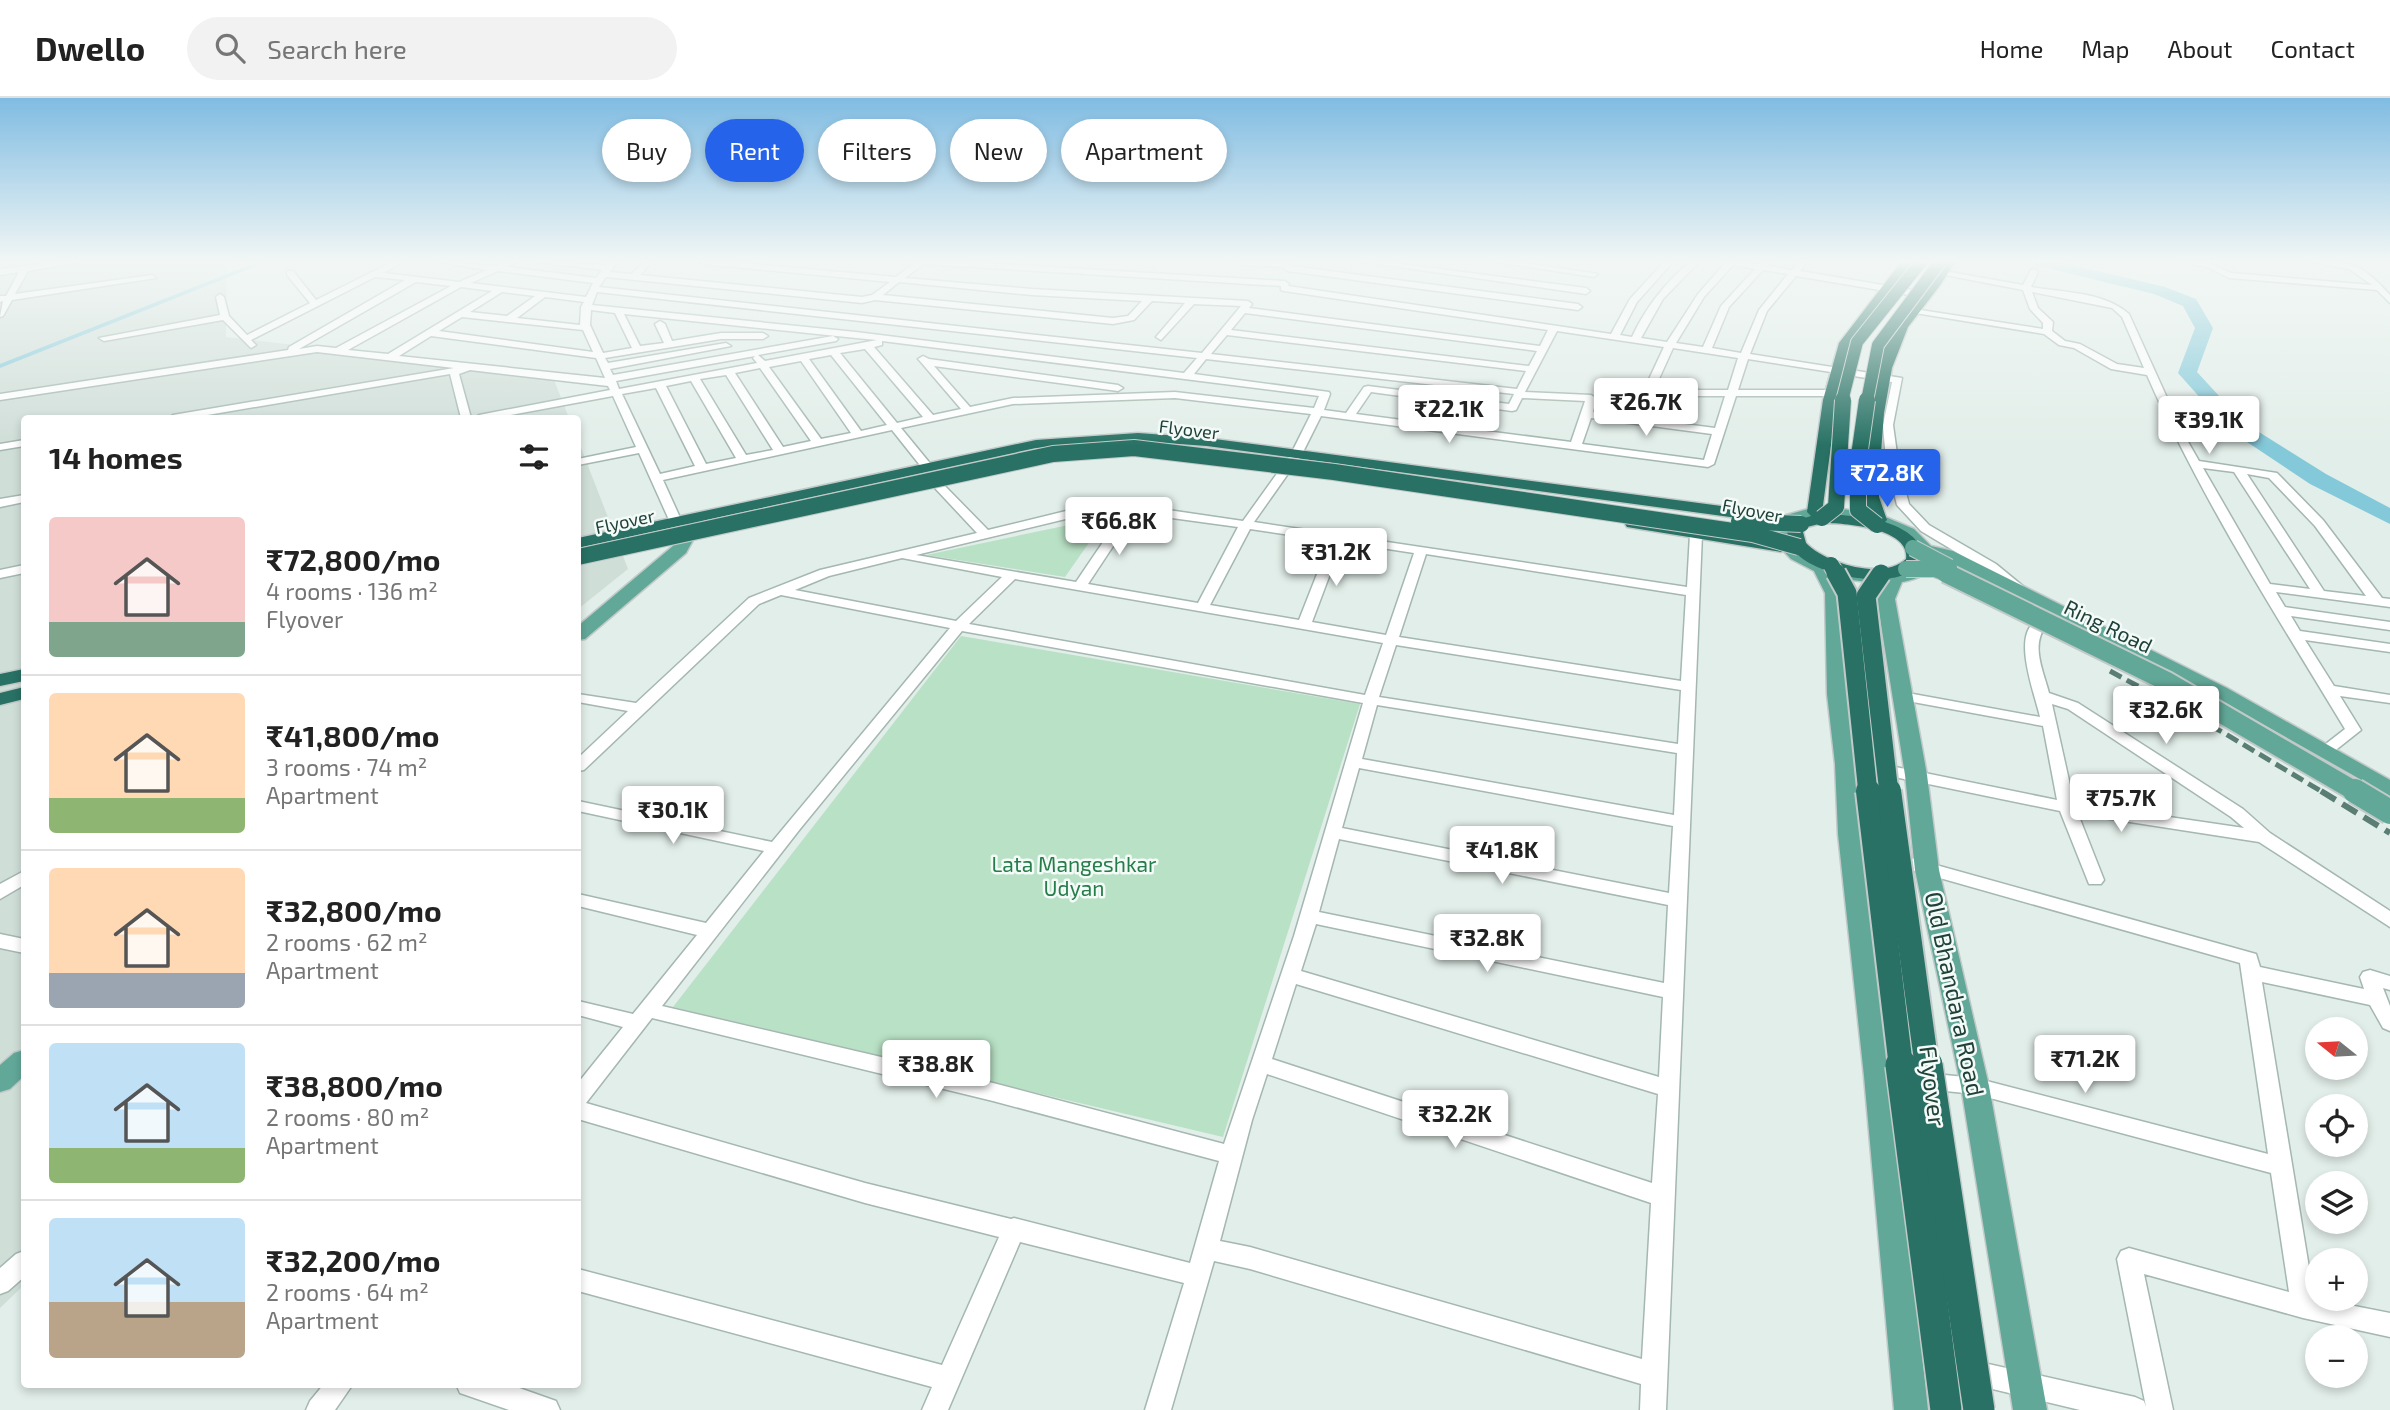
<!DOCTYPE html>
<html lang="en">
<head>
<meta charset="utf-8">
<style>
	:root { --surface:#fff; --page:#f2f2f2; --text:#222; --muted:#767676; --line:#e0e0e0; --accent:#2563eb }
	body { margin:0; font-family:"Exo 2",sans-serif; background:var(--page); color:var(--text); height:100vh; display:flex; flex-direction:column; font-size:26px; white-space:nowrap }
	* { box-sizing:border-box; margin:0 }
	p { font-size:23px; color:var(--muted) }
	.icon { flex:none; width:38px; height:38px; fill:none; stroke:currentColor; stroke-width:2; stroke-linecap:round; stroke-linejoin:round }
	.map { position:relative; flex:1; overflow:hidden }
	.drawer { position:absolute; left:21px; top:317px; width:560px; height:973px; display:flex; flex-direction:column; background:var(--surface); border-radius:7px; box-shadow:0 4px 10px #0003 }
	.drawer>* { flex:none }
	.top-card { position:absolute; left:602px; top:21px; width:665px; height:63px; display:flex; gap:14px }
	.needle { width:46px; rotate:288deg }
	.buttons { position:absolute; left:2305px; top:919px; display:grid; gap:14px }
	.buttons a { display:grid; place-items:center; width:63px; height:63px; border-radius:50%; background:var(--surface); box-shadow:0 4px 10px #0003; font-size:35px }
	.price { position:absolute; translate:-50% -60px; padding:0 16px; border-radius:7px; background:#fff; color:#222; font-size:23px; line-height:46px; filter:drop-shadow(0 2px 4px #0008) }
	.price::after { content:''; position:absolute; left:50%; top:42px; width:21px; height:16px; margin-left:-10px; background:inherit; clip-path:polygon(0 0,100% 0,50% 100%) }
	.price.current { background:var(--accent); color:#fff }
	ul { padding:0; list-style:none }
	li { display:flex; align-items:center; gap:21px; height:175px; padding:0 28px }
	li+li { border-top:2px solid var(--line) }
	li span { display:grid; place-items:center; flex:none; width:196px; height:140px; border-radius:7px; color:#555 }
	li>.icon { margin-inline-start:auto }
	span .icon { width:84px; height:84px; fill:#fffc; stroke-width:1 }
	li b { font-size:30px }
	h2 { display:flex; justify-content:space-between; align-items:center; height:84px; padding:0 28px; font-size:30px }
	.chip { padding:0 24px; border-radius:32px; background:var(--surface); box-shadow:0 4px 10px #0003; font-size:24px; line-height:63px }
	.chip.current { background:var(--accent); color:#fff }
	header { display:flex; align-items:center; gap:42px; box-sizing:border-box; height:98px; padding:0 35px; background:var(--surface); border-bottom:2px solid var(--line) }
	header strong { font-size:33px }
	nav { display:flex; gap:38px; margin-inline-start:auto; font-size:24px }
	.search { width:490px; height:63px; background:var(--page); display:flex; align-items:center; gap:18px; box-sizing:border-box; padding:0 24px; border-radius:38px; color:var(--muted); font-size:26px }
	.map>svg:first-child { display:block }
</style>
</head>
<body>
<header>
<strong>Dwello</strong>
<div class="search"><svg class="icon" aria-label="search" viewBox="0 0 24 24"><circle cx="10" cy="10" r="6"/><path d="M15 15l6 6"/></svg>Search here</div>
<nav><a>Home</a><a>Map</a><a>About</a><a>Contact</a></nav>
</header>
<div class="map">
<svg width="2390" height="1312" viewBox="0 0 2390 1312">
	<rect width="100%" height="100%" fill="#e2eee9"/>
	<g fill="#d0ded8">
		<path d="M0,164h227l-1,75 326,38 17,43h-545v867l-24,23z"/>
		<path d="M578,342l50,129 -50,40z"/>
	</g>
	<g fill="#b9e1c5">
		<path d="M1107,419l-42,60 -139,-22z"/>
		<path d="M961,538l399,68 -137,433 -550,-130z"/>
	</g>
	<g fill="none" stroke-linecap="round" stroke-linejoin="round">
		<path stroke="#84c9d9" stroke-width="3.5" d="M0,268l262,-104"/>
		<path fill="#84c9d9" fill-rule="evenodd" d="M2032,164h28l105,25 31,12 17,29 -16,44 46,50 83,52 64,34v16l-80,-40 -81,-54 -51,-57 17,-45 -12,-22 -29,-12 -120,-29z"/>
		<g stroke="#a4b7b1" stroke-width="3">
			<g id="minor">
				<path d="M57,164h23l-52,9 -13,23 137,-19 4,3 -144,22 -9,16 -3,1 3,-16 -3,1v-6h6l13,-24 -19,3v-6z"/>
				<path d="M392,164h10l-18,11 75,9 28,-12 -50,-8 59,4 10,-4h11l-10,5 89,11 6,-8 -64,-8 68,3 3,-3h9l-8,10 22,2 11,-12h9l-12,13 222,22 10,-2 18,-13 -187,-18 -4,-2h31l166,15 20,-15h50l319,19 4,3 -1,2 323,48 19,-35 34,-37h9l-36,40 -17,33 12,2c14,-30 33,-54 58,-75h9l-36,37 -22,39 26,4 31,-48 28,-32 33,2 11,-2 -3,4 25,4 7,-8h8l-7,9 130,22v4l-3,1 -131,-22 -29,35 -17,43 152,24 -9,47 5,36 11,43 20,21 67,39 28,23v6h-10l-28,-23 -65,-39 -24,-26 -11,-44 -3,-36 9,-43 -51,-8 -6,19 -5,3h-94l-22,68 -6,3 -387,-51 -19,38 -48,68 433,65 3,-53 6,-4 6,4 -36,876h-26l1,-26 -391,-115 -36,-8 -43,149h-26l39,-127 -164,-41 -72,168h-26l10,-23 -354,-96v-22l364,96 57,-128 -134,-34 -287,-84v-36l45,-56 -45,-12v-14l55,13 64,-79 -119,-29v-12l128,29 58,-72 -186,-40v-10l194,41 178,-214 -169,-33 -22,9 -175,166 -6,1v-13l50,-47 -50,-9v-8l58,9 113,-105 71,-28 157,-37 -44,-47v-4h8l47,48 119,-29 136,20 48,-67 20,-40 -136,-16 -162,6 -112,24 32,39 -6,3 -4,-1 -31,-39 -229,50 19,42 -6,4 -6,-4 -31,-69 -61,12v-6l58,-12 -23,-51 -118,22h-21l5,-3 131,-25 -2,-4 -138,-16 -11,4 12,44h-10l-11,-44 -260,44h-22l5,-3 281,-47 -137,-16 -317,48v-6l288,-44 1,-3 116,-67 -30,-3 -124,63 5,5 -5,3 -28,-28 -119,21 -5,-3 121,-23 -4,-18 4,-3 4,3 5,19 18,19 63,-32 -23,-28v-4h6l23,29zM923,166l358,22v4l3,1 264,39 -8,16 -291,-38 3,-4 -4,-3 -216,-12 -127,-11zM1733,167l22,4 -34,37 -18,41 -27,-4 28,-46zM1763,172l25,4 -29,36 -18,43 -29,-5 17,-41zM498,173l95,12 -7,14 -115,-14zM606,179l256,26 13,-3 238,24 21,-4 18,-19 33,2 -29,34 5,3 33,-36 47,2 -39,47 -603,-66zM416,184l35,4 -115,62 -19,-2 -18,3zM899,184l133,13 110,6 -14,15 -15,2 -230,-23zM461,189l31,4 -104,63 -40,-4zM502,194l33,4 -28,20 -37,-4zM597,194l600,66 -13,15 -328,-41 -264,-27zM545,199l39,5 -3,5 -1,18 -63,-7zM591,212l24,3 17,35 -29,5 -13,-28zM1245,215l292,38 -8,15 -298,-36zM624,216l232,24 21,2 -112,21 -7,-6 78,-14 2,-2 -5,-3 -220,39 -3,-6 121,-23 -5,-3 -118,20 -3,-5 116,-19h42l5,-3 -5,-3h-42l-49,8 -7,-17 -5,-3 -5,3 9,19 -24,3zM462,219l121,13 10,22 -154,-21zM1557,233l107,16 -28,60 9,2 6,-13h74l-10,32 -122,-16 3,-14 -5,-3 -66,-3zM1227,237l299,36 -9,18 -306,-35zM431,238l165,22 9,20 -206,-22zM882,243l437,55 -5,12 -139,-16 -162,6 -43,9 -36,-41 184,25 5,-3 -5,-3 -189,-26 -6,-3 -5,3 2,2 41,48 -28,6 -59,-68 8,-2zM1673,250l65,10 -10,32h-74zM865,251l58,68 -26,6 -57,-70zM831,257l56,70 -26,6 -52,-72zM755,258l-2,2 4,5 -138,26 -3,-8zM1206,261l308,35 -5,10 -141,-18 -4,1 -18,26 -22,-3 6,-16 -1,-2 -135,-18zM1748,261l83,13 -5,18h-88zM801,263l50,72 -30,6 -52,-72zM760,270l51,73 -28,6 -48,-74zM726,277l47,75 -27,5 -46,-76zM691,283l45,77 -30,6 -40,-78zM656,290l39,78 -35,8 -38,-80zM1371,294l141,19 4,-1 6,-12 63,3 -14,41 -215,-28zM1591,320l121,16 -8,26 -122,-16zM1107,411l17,2 -48,71 -160,-27zM1135,415l103,14 -40,76 -110,-19zM1250,431l80,12 -31,79 -89,-15zM1342,444l72,11 -28,82 -74,-13zM1426,456l260,41 -5,86 -282,-44zM902,460l100,19 -46,44 -161,-31 34,-14zM1015,481l368,64 -18,52 -396,-71zM962,533l401,72 -69,233 -70,208 -231,-61 -331,-77 138,-177zM1396,547l285,45 -3,54 -299,-47zM1377,607l300,48 -3,62 -312,-56zM1359,670l314,58 -4,67 -327,-65zM1339,741l329,66 -4,78 -345,-71zM1316,826l347,73 -4,80 -358,-106zM1296,886l362,110 -6,89 -380,-124zM652,920l341,83 226,60 -29,102 -176,-45 -3,1 -146,-36 -279,-80zM1267,976l384,129 -9,156 -392,-112 -30,-6 32,-121z"/>
				<path d="M1225,164l63,1 3,3 287,38 4,3 -4,3 -291,-39 -4,-4 -54,-3z"/>
				<path d="M1364,164h23l199,26 4,3 -4,3z"/>
				<path d="M1496,164h23l79,12 -4,3z"/>
				<path d="M2180,164l29,1 22,10 141,12 -23,-16 -38,-7c41,0 49,0 79,33v8l-13,-13 -148,-12 -22,-11z"/>
				<path d="M2034,171l4,3 -7,15c32,5 74,5 98,27l54,119 16,28 78,12 46,47 59,78 8,1v8l-114,-15 9,15 105,15v8l-99,-14 9,15 90,13v8l-85,-12 29,46 56,9v8l-50,-7 21,34 -29,23h-12l-2,-3 27,-21c-70,-116 -144,-230 -198,-354l-36,-6 -37,-21 -15,-3 -15,-11 -135,-22 5,-3 129,20v-6l-13,-14 -7,-19 -83,-16 4,-3 79,14 8,-15zM2032,194l80,16 10,9 22,51 -27,-4 -37,-20 -15,-3 -13,-10 1,-9 -15,-14zM2203,370l31,4 76,117 -40,-5zM2247,376l22,4 46,48 51,70 -42,-5z"/>
				<path d="M24,342v6l-24,4v-6z"/>
				<path d="M24,397v7l-24,5v-8z"/>
				<path d="M24,467v8l-24,5v-8z"/>
				<path d="M2040,522l7,4c-17,21 -4,46 2,69l29,10 165,106 27,24 120,78v16l-131,-85 -181,-28 26,66 -3,4h-12l-29,-73 -190,-39 -2,-4 8,-5 181,37 -14,-74 -141,-26 -7,-4 7,-4 138,25c-5,-23 -31,-88 0,-97zM2052,606l16,5 163,108 13,11 -170,-25z"/>
				<path d="M1893,755l363,101 4,13 104,22 -4,-12 3,-5 7,-2 20,6v14l-7,-2 7,18v25l-7,-3 -13,-23 -108,-23 52,316 76,15v24l-87,-19 -159,-44 29,136h-93l-154,-37 -4,-9 4,-9 9,-3 200,45 9,4 2,6 -29,-148 4,-8 8,-3 160,44 -18,-119 -296,-79 -50,-5 -7,-2 -3,-6 3,-6 7,-2 50,5 293,76 -28,-191 -353,-100 -3,-4 3,-4z"/>
				<path d="M24,773v14l-24,14v-15z"/>
				<path d="M0,836l24,5v14l-24,-5z"/>
				<path d="M24,1153v26l-16,14 -8,3v-26l16,-14z"/>
				<path d="M324,1286h29l-18,26h-29l4,-9z"/>
				<path d="M456,1286h52l48,17 4,9h-51l-49,-17z"/>
			</g>
		</g>
		<g stroke="#c1cac8" stroke-width="3">
			<g id="major">
				<path d="M1815,409l28,2 40,7 31,13 17,17 22,5 274,137 163,92v16l-177,-100 -272,-137 -5,-2c-4,17 -18,22 -34,25l-7,17 32,176 12,95 50,216 58,324h-34l-52,-324 -46,-216 -10,-95 -28,-176 7,-15 -49,-6 8,15 4,101 10,70 3,70 32,242 36,334h-34l-30,-334 -26,-242 -3,-70 -8,-70 -2,-101 -11,-22 -23,-12 -12,-13 -6,-19 10,-11zM1815,419c24,1 113,7 102,46 -24,22 -92,8 -115,-11 -8,-7 -10,-14 -13,-24l6,-6z"/>
				<path d="M697,415l8,5 -19,35 -101,86 -7,1v-14l95,-80 18,-31z"/>
				<path d="M24,952v26l-14,13 -10,3v-27l14,-12z"/>
			</g>
		</g>
		<g stroke="#c1cac8" stroke-width="3">
			<g id="highway">
				<path d="M1901,164h12l-62,81 -14,57 -15,113 48,5c-15,-40 0,-144 20,-183 14,-27 39,-46 53,-73h12l-14,22 -33,43 -16,41 -8,45 -5,66v18l8,23 -2,2c18,6 36,16 39,35 -16,37 -95,21 -121,2 -10,-7 -14,-16 -16,-28l8,-10 16,-5 -4,-4 16,-112 16,-57zM1823,425c21,0 88,5 83,36 -23,22 -81,4 -100,-16l-3,-11 4,-5z"/>
				<path d="M1138,335l69,5 560,74 8,5 -8,5 -560,-76 -69,-5 -102,7 -458,100v-10l458,-98z"/>
				<path d="M1633,421l148,23 8,5 -8,5 -154,-25 -2,-3z"/>
				<path d="M24,571v12l-24,5v-12z"/>
				<path d="M24,589v12l-24,6v-12z"/>
			</g>
		</g>
		<use href="#minor" fill="#fff" fill-rule="evenodd"/>
		<use href="#major" fill="#62a898" fill-rule="evenodd"/>
		<use href="#highway" fill="#287164" fill-rule="evenodd"/>
		<path stroke="#5a7d74" stroke-width="5" stroke-dasharray="13 6" stroke-linecap="butt" d="M2110,573l114,62 100,60"/>
		<path stroke="#5a7d74" stroke-width="6" stroke-dasharray="17 8" stroke-linecap="butt" d="M2321,693l69,42"/>
		<g stroke="#c1cac8" stroke-width="18" stroke-linecap="butt">
			<g id="major-bridge-far2">
				<path d="M1913,450l36,19"/>
				<path d="M1906,471h29l16,6"/>
			</g>
		</g>
		<g stroke="#c1cac8" stroke-width="23" stroke-linecap="butt">
			<path id="major-bridge-far1" d="M1946,475l220,108 192,112"/>
		</g>
		<g stroke="#c1cac8" stroke-width="28" stroke-linecap="butt">
			<path id="major-bridge" d="M2355,693l35,21"/>
		</g>
		<g stroke="#c1cac8" stroke-width="14" stroke-linecap="butt">
			<g id="highway-bridge-far4">
				<path d="M1842,303l15,-59 64,-80"/>
				<path d="M1867,303l11,-56 62,-83"/>
			</g>
		</g>
		<g stroke="#c1cac8" stroke-width="18" stroke-linecap="butt">
			<g id="highway-bridge-far3">
				<path d="M1867,302l-9,63v47l19,15"/>
				<path d="M1822,420l14,-11 7,-107"/>
				<path d="M1739,423l62,3"/>
				<path d="M578,459l475,-103 81,-6 200,24 419,62 46,13"/>
				<path d="M1831,467l6,10"/>
			</g>
		</g>
		<g stroke="#c1cac8" stroke-width="23" stroke-linecap="butt">
			<g id="highway-bridge-far2">
				<path d="M1836,475l11,20 21,200"/>
				<path d="M1881,476l-15,22 23,197"/>
			</g>
		</g>
		<g stroke="#c1cac8" stroke-width="28" stroke-linecap="butt">
			<g id="highway-bridge-far1">
				<path d="M1868,693l33,276"/>
				<path d="M1889,693l38,276"/>
			</g>
		</g>
		<g stroke="#c1cac8" stroke-width="34" stroke-linecap="butt">
			<g id="highway-bridge">
				<path d="M1901,967l45,345"/>
				<path d="M1927,967l52,345"/>
			</g>
		</g>
		<use href="#major-bridge-far2" stroke="#62a898" stroke-width="16"/>
		<use href="#major-bridge-far1" stroke="#62a898" stroke-width="19"/>
		<use href="#major-bridge" stroke="#62a898" stroke-width="24"/>
		<use href="#highway-bridge-far4" stroke="#287164" stroke-width="12"/>
		<use href="#highway-bridge-far3" stroke="#287164" stroke-width="16"/>
		<use href="#highway-bridge-far2" stroke="#287164" stroke-width="19"/>
		<use href="#highway-bridge-far1" stroke="#287164" stroke-width="24"/>
		<use href="#highway-bridge" stroke="#287164" stroke-width="31"/>
	</g>
	<linearGradient id="sky" x2="0" y2="1"><stop stop-color="#80bce2"/><stop offset="0.47" stop-color="#f2f7f5"/><stop offset="1" stop-color="#f2f7f5" stop-opacity="0"/></linearGradient>
	<rect width="2390" height="348" fill="url(#sky)"/>
	<g text-anchor="middle" stroke-width="5" stroke-linejoin="round" paint-order="stroke">
		<g font-size="18" fill="#204139" stroke="#f3faf7">
			<text transform="translate(1189 332) rotate(7)" y="6">Flyover</text>
			<text transform="translate(1752 413) rotate(11)" y="6">Flyover</text>
			<text transform="translate(625 424) rotate(-12)" y="6">Flyover</text>
		</g>
		<g font-size="21" fill="#204139" stroke="#f3faf7">
			<text transform="translate(2108 529) rotate(26)" y="7">Ring Road</text>
		</g>
		<g font-size="21" fill="#257d49" stroke="#f3faf7">
			<text x="1074" y="774">Lata Mangeshkar<tspan x="1074" dy="24">Udyan</tspan></text>
		</g>
		<g font-size="24" fill="#204139" stroke="#f3faf7">
			<text transform="translate(1954 896) rotate(78)" y="8">Old Bhandara Road</text>
			<text transform="translate(1932 988) rotate(83)" y="8">Flyover</text>
		</g>
	</g>
</svg>
<div class="buttons">
<a><svg class="needle" viewBox="-14 -14 28 28"><path d="M0-13l5 13h-10z" fill="#e53935"/><path d="M0 13l5-13h-10z" fill="#767676"/></svg></a>
<a><svg class="icon" aria-label="locate" viewBox="0 0 24 24"><circle cx="12" cy="12" r="6"/><path d="M12 2v4M12 18v4M2 12h4M18 12h4"/></svg></a>
<a><svg class="icon" aria-label="layers" viewBox="0 0 24 24"><path d="M12 4l9 5-9 5-9-5zM3 14l9 5 9-5"/></svg></a>
<a>+</a>
<a>−</a>
</div>
<b class="price" style="left:1646px;top:340px">₹26.7K</b>
<b class="price" style="left:1449px;top:347px">₹22.1K</b>
<b class="price" style="left:2209px;top:358px">₹39.1K</b>
<b class="price current" style="left:1887px;top:411px">₹72.8K</b>
<b class="price" style="left:1119px;top:459px">₹66.8K</b>
<b class="price" style="left:1336px;top:490px">₹31.2K</b>
<b class="price" style="left:2166px;top:648px">₹32.6K</b>
<b class="price" style="left:2121px;top:736px">₹75.7K</b>
<b class="price" style="left:673px;top:748px">₹30.1K</b>
<b class="price" style="left:1502px;top:788px">₹41.8K</b>
<b class="price" style="left:1487px;top:876px">₹32.8K</b>
<b class="price" style="left:2085px;top:997px">₹71.2K</b>
<b class="price" style="left:936px;top:1002px">₹38.8K</b>
<b class="price" style="left:1455px;top:1052px">₹32.2K</b>
<div class="top-card">
<a class="chip">Buy</a>
<a class="chip current">Rent</a>
<a class="chip">Filters</a>
<a class="chip">New</a>
<a class="chip">Apartment</a>
</div>
<section class="drawer">
<h2>14 homes<svg class="icon" aria-label="filters" viewBox="0 0 24 24"><path d="M4 7h16M4 17h16"/><circle cx="9" cy="7" r="2"/><circle cx="15" cy="17" r="2"/></svg></h2>
<ul>
<li><span style="background:linear-gradient(#f6c9c9 75%,#7fa58c 0)"><svg class="icon" aria-label="home" viewBox="0 0 24 24"><path d="M3 11l9-7 9 7M6 9v11h12V9"/></svg></span><div><b>₹72,800/mo</b><p>4 rooms · 136 m²</p><p>Flyover</p></div></li>
<li><span style="background:linear-gradient(#ffd9b3 75%,#8fb573 0)"><svg class="icon" aria-label="home" viewBox="0 0 24 24"><path d="M3 11l9-7 9 7M6 9v11h12V9"/></svg></span><div><b>₹41,800/mo</b><p>3 rooms · 74 m²</p><p>Apartment</p></div></li>
<li><span style="background:linear-gradient(#ffd9b3 75%,#9aa5b1 0)"><svg class="icon" aria-label="home" viewBox="0 0 24 24"><path d="M3 11l9-7 9 7M6 9v11h12V9"/></svg></span><div><b>₹32,800/mo</b><p>2 rooms · 62 m²</p><p>Apartment</p></div></li>
<li><span style="background:linear-gradient(#bfe0f5 75%,#8fb573 0)"><svg class="icon" aria-label="home" viewBox="0 0 24 24"><path d="M3 11l9-7 9 7M6 9v11h12V9"/></svg></span><div><b>₹38,800/mo</b><p>2 rooms · 80 m²</p><p>Apartment</p></div></li>
<li><span style="background:linear-gradient(#bfe0f5 60%,#b9a48a 0)"><svg class="icon" aria-label="home" viewBox="0 0 24 24"><path d="M3 11l9-7 9 7M6 9v11h12V9"/></svg></span><div><b>₹32,200/mo</b><p>2 rooms · 64 m²</p><p>Apartment</p></div></li>
</ul>
</section>
</div>
</body>
</html>
